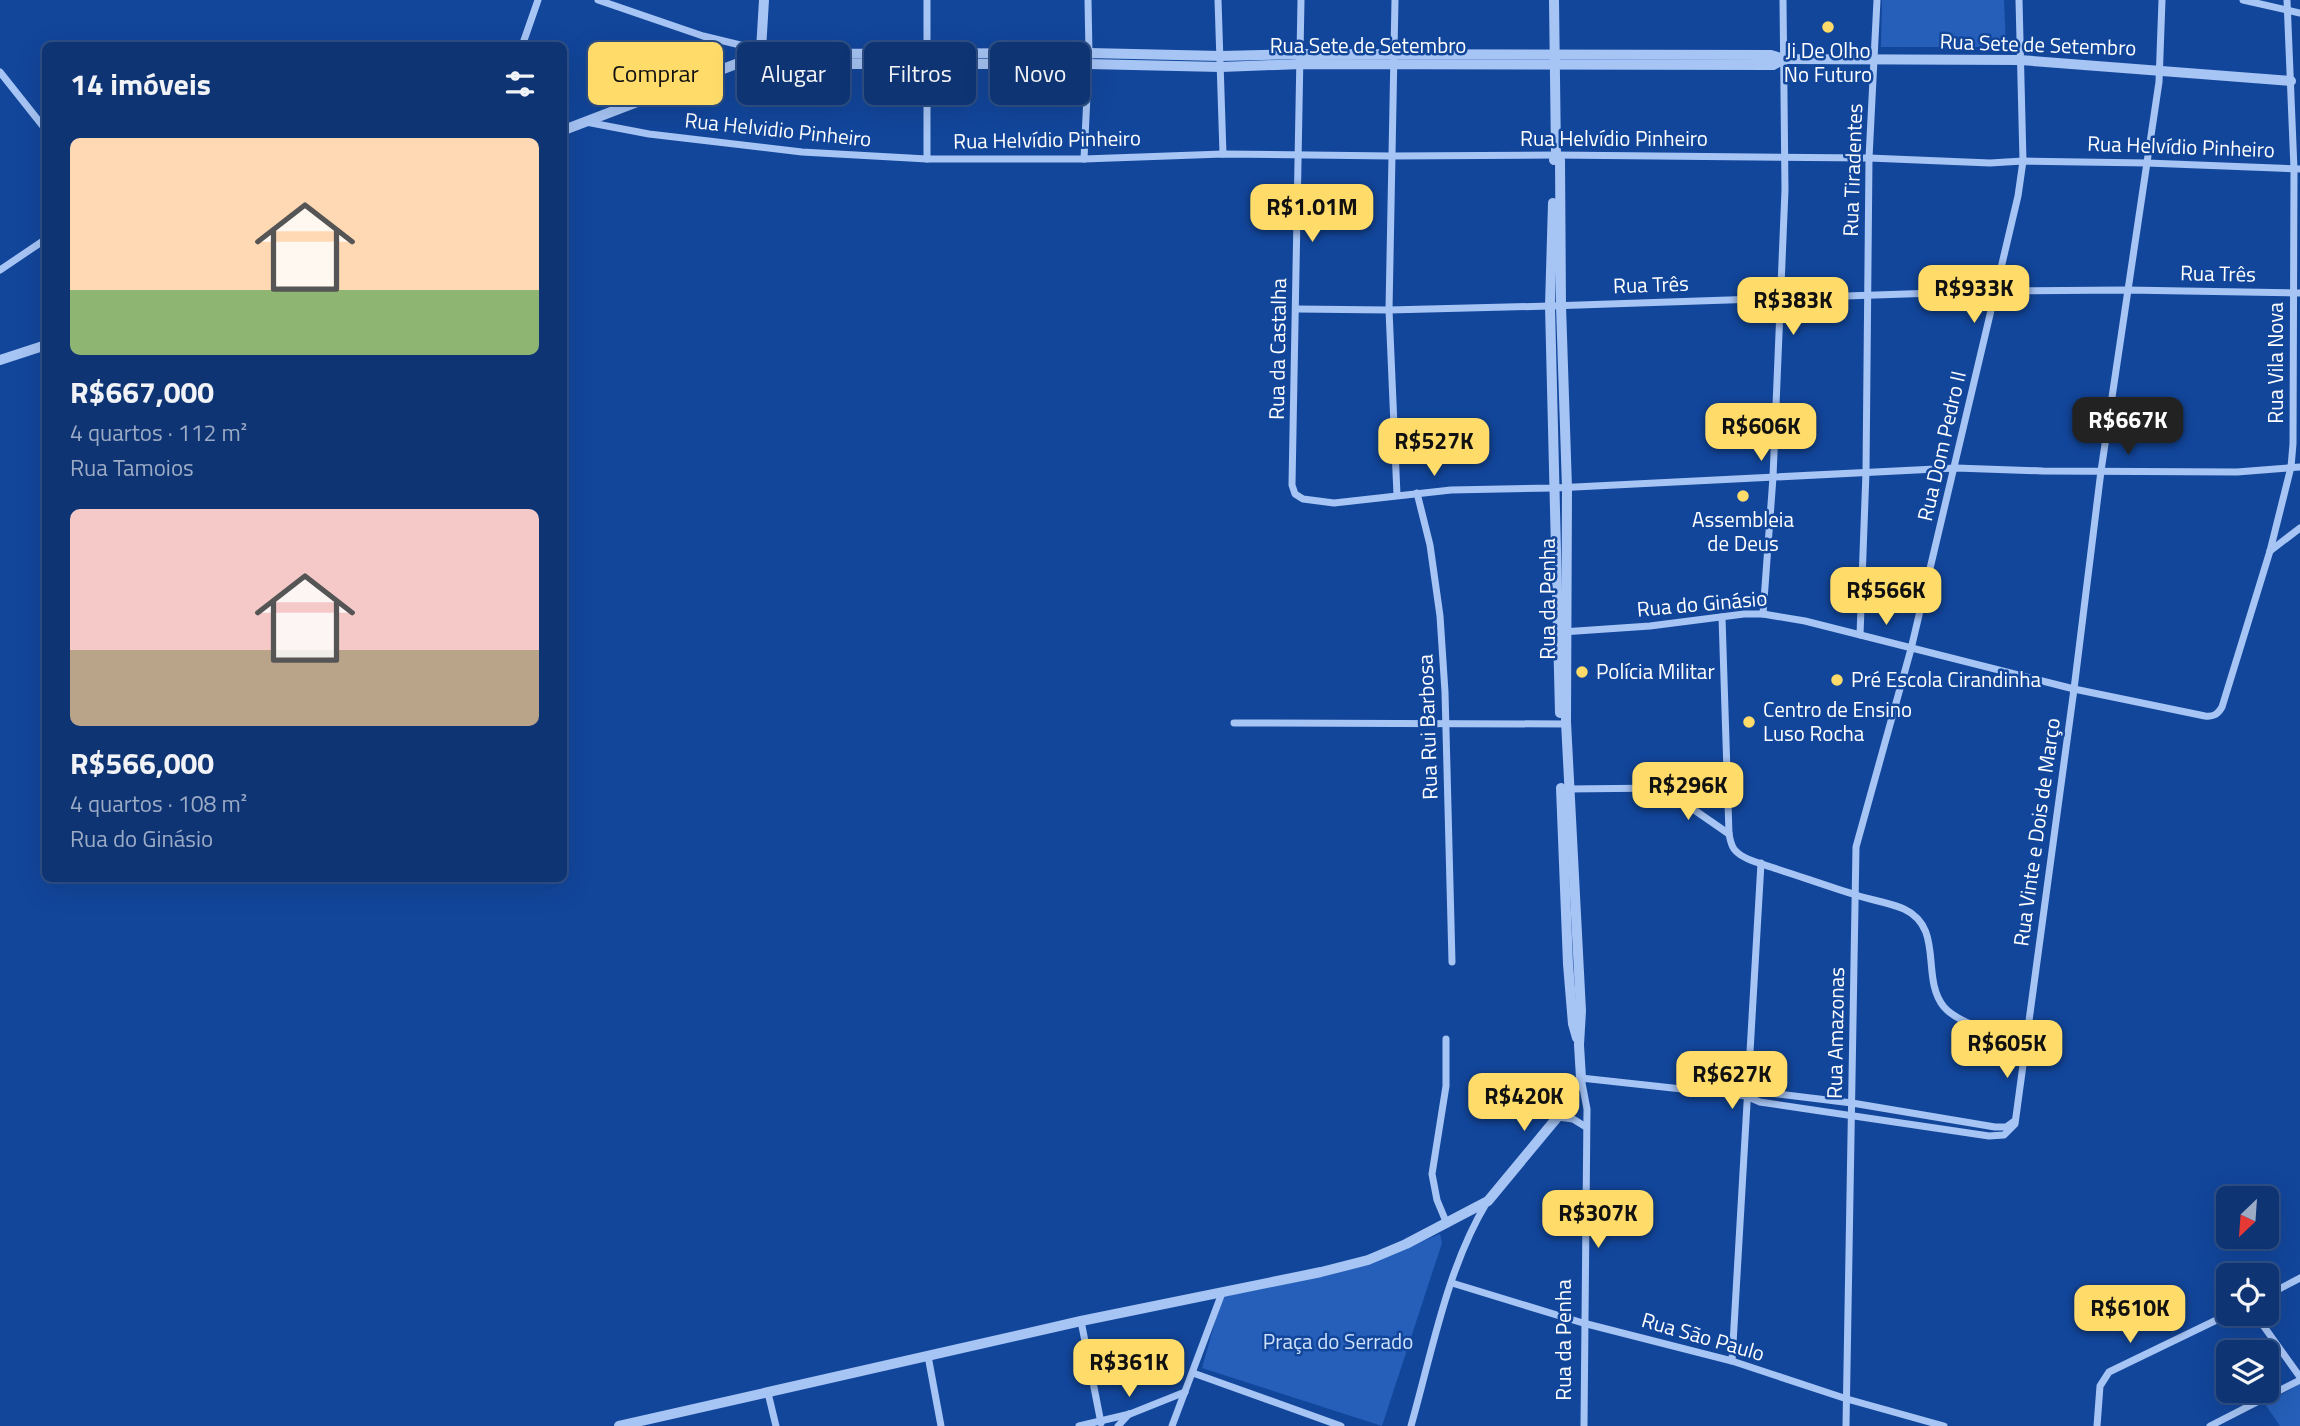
<!DOCTYPE html>
<html lang="pt">
<head>
<meta charset="utf-8">
<style>
	:root { --surface:#0e3474; --page:#173c79; --text:#f1f3f6; --muted:#9baac5; --line:#2e4f86; --accent:#ffdc69 }
	body { margin:0; font-family:"Titillium Web",sans-serif; background:var(--page); color:var(--text); height:100vh; display:flex; flex-direction:column; font-size:26px; white-space:nowrap }
	* { box-sizing:border-box; margin:0 }
	p { font-size:23px; color:var(--muted) }
	.icon { flex:none; width:38px; height:38px; fill:none; stroke:currentColor; stroke-width:2; stroke-linecap:round; stroke-linejoin:round }
	.map { position:relative; flex:1; overflow:hidden }
	.drawer { position:absolute; left:42px; top:42px; width:525px; height:840px; display:flex; flex-direction:column; background:var(--surface); border-radius:10px; box-shadow:0 7px 28px #0002,0 0 0 2px var(--line) }
	.drawer>* { flex:none }
	.banner { position:absolute; left:588px; top:42px; width:665px; height:63px; display:flex; gap:14px }
	.needle { width:46px; rotate:205deg }
	.fabs { position:absolute; left:2216px; top:1186px; display:grid; gap:14px }
	.fabs a { display:grid; place-items:center; width:63px; height:63px; border-radius:10px; background:var(--surface); box-shadow:0 7px 28px #0002,0 0 0 2px var(--line); font-size:35px }
	.price { position:absolute; translate:-50% -60px; padding:0 16px; border-radius:14px; background:var(--accent); color:#111; font-size:23px; line-height:46px; filter:drop-shadow(0 2px 4px #0008) }
	.price::after { content:''; position:absolute; left:50%; top:42px; width:21px; height:16px; margin-left:-10px; background:inherit; clip-path:polygon(0 0,100% 0,50% 100%) }
	.price.active { background:#222; color:#fff }
	ul { padding:0; list-style:none }
	li { display:grid; align-content:center; gap:14px; height:371px; padding:0 28px }
	li span { display:grid; place-items:center; height:217px; border-radius:10px; color:#555 }
	li>.icon { margin-inline-start:auto }
	span .icon { width:126px; height:126px; fill:#fffc; stroke-width:1 }
	li b { font-size:30px }
	h2 { display:flex; justify-content:space-between; align-items:center; height:84px; padding:0 28px; font-size:30px }
	.chip { padding:0 24px; border-radius:10px; background:var(--surface); box-shadow:0 7px 28px #0002,0 0 0 2px var(--line); font-size:24px; line-height:63px }
	.chip.active { background:var(--accent); color:#111 }
	.map>svg:first-child { display:block }
</style>
</head>
<body>
<div class="map">
<svg width="2300" height="1426" viewBox="0 0 2300 1426">
	<rect width="100%" height="100%" fill="#12469b"/>
	<g fill="#255fb9">
		<path d="M1882,0h122l2,47h-125z"/>
		<path d="M1440,1234l2,9 -60,183 -180,-58 20,-71 137,-30z"/>
		<path d="M2300,1384v42h-20l-15,-22z"/>
	</g>
	<g fill="none" stroke-linecap="round" stroke-linejoin="round">
		<g stroke="#a6c4f4" stroke-width="7">
			<path d="M598,0l105,36 58,14"/>
			<path d="M927,0v159"/>
			<path d="M1218,0l5,154"/>
			<path d="M1301,0l-9,485 3,9 8,5 31,4 117,-13 104,-2 401,-20 87,3 194,1 63,-5"/>
			<path d="M1395,0l-6,310 8,185"/>
			<path d="M2243,0l57,13"/>
			<path d="M522,46l16,-46"/>
			<path d="M0,72l46,58"/>
			<path d="M586,122l63,12 153,18 125,7h157l139,-5 168,2 165,-1 313,3 121,5 33,-2 124,2 153,6"/>
			<path d="M1084,159l5,-106 -1,-53"/>
			<path d="M0,270l46,-31"/>
			<path d="M1297,309l92,1 161,-4 446,-15 130,-1 174,3"/>
			<path d="M1417,493l13,52 10,71 5,76 7,270"/>
			<path d="M2270,551l30,-23"/>
			<path d="M1763,614l10,-137 12,-287 -2,-190"/>
			<path d="M1722,617l7,217c1,5 2,11 5,15 8,11 30,15 43,20 25,8 50,17 76,25 16,6 35,8 51,15 41,19 16,69 40,98 14,17 61,29 82,37"/>
			<path d="M1562,632l88,-6 94,-12h19l42,7 269,68 131,27c9,1 13,-2 17,-9l48,-156 21,-84 2,-23 1,-275 -7,-169"/>
			<path d="M1860,635l6,-163 3,-314 8,-158"/>
			<path d="M1234,723l332,1"/>
			<path d="M1567,789l96,-1 64,4"/>
			<path d="M1664,789l65,45"/>
			<path d="M1446,1039v47l-14,88 5,26 10,24"/>
			<path d="M1746,1096l14,6 229,34 15,-1 11,-11 59,-435 27,-218 58,-389 3,-82"/>
			<path d="M1558,1117l15,2 13,8"/>
			<path d="M1452,1283l131,40 149,38 115,38 97,27"/>
			<path d="M2266,1296l34,-18"/>
			<path d="M2255,1314l45,63"/>
			<path d="M1081,1321l20,102"/>
			<path d="M928,1356l13,70"/>
			<path d="M1732,1361l29,-498"/>
			<path d="M1193,1373l148,53"/>
			<path d="M768,1393l8,33"/>
			<path d="M1079,1426l51,-12 55,-22"/>
			<path d="M1118,1426l11,-12"/>
			<path d="M1172,1426l50,-133"/>
			<path d="M1411,1426c21,-74 36,-158 76,-224"/>
			<path d="M1584,1426l3,-317 -6,-31 165,18 16,-4 90,11 143,24h11l7,-5"/>
			<path d="M1846,1426l10,-579 55,-198 107,-453 5,-35 -4,-161"/>
			<path d="M2097,1426l3,-40 9,-14 120,-58"/>
			<path d="M2210,1426l90,-46"/>
		</g>
		<g stroke="#a6c4f4" stroke-width="10">
			<path d="M761,50l17,4 311,-1 132,3 80,-2 470,1 13,4 236,1 271,21"/>
			<path d="M757,56l27,8h304l133,3 80,-3 472,1 11,-6"/>
			<path d="M758,56l3,-6 3,-50"/>
			<path d="M564,130l193,-74"/>
			<path d="M1554,160l2,-5 -2,-155"/>
			<path d="M1553,203l-3,103 10,407"/>
			<path d="M0,360l46,-15"/>
			<path d="M1561,788l7,176 5,60 4,14"/>
			<path d="M619,1426l462,-105 240,-49 47,-12 38,-16 82,-43 72,-87 21,-36 -2,-33 2,-34 -15,-289 1,-234 -6,-182 -1,-146 -4,-5"/>
		</g>
	</g>
	<g fill="#ffdc69" stroke="#12469b" stroke-width="2.5">
		<circle cx="1828" cy="27" r="7"/>
		<circle cx="1743" cy="496" r="7"/>
		<circle cx="1582" cy="672" r="7"/>
		<circle cx="1837" cy="680" r="7"/>
		<circle cx="1749" cy="722" r="7"/>
	</g>
	<g text-anchor="middle" stroke-width="5" stroke-linejoin="round" paint-order="stroke">
		<g font-size="21" fill="#fff" stroke="#12469b">
			<text transform="translate(2038 45) rotate(2)" y="7">Rua Sete de Setembro</text>
			<text x="1368" y="53">Rua Sete de Setembro</text>
			<text transform="translate(778 130) rotate(6)" y="7">Rua Helvidio Pinheiro</text>
			<text x="1614" y="146">Rua Helvídio Pinheiro</text>
			<text transform="translate(1047 140) rotate(-1)" y="7">Rua Helvídio Pinheiro</text>
			<text transform="translate(2181 147) rotate(2)" y="7">Rua Helvídio Pinheiro</text>
			<text transform="translate(1853 170) rotate(-88)" y="7">Rua Tiradentes</text>
			<text transform="translate(2218 274) rotate(1)" y="7">Rua Três</text>
			<text transform="translate(1651 285) rotate(-2)" y="7">Rua Três</text>
			<text transform="translate(1278 349) rotate(-89)" y="7">Rua da Castalha</text>
			<text transform="translate(2276 363) rotate(-90)" y="7">Rua Vila Nova</text>
			<text transform="translate(1942 446) rotate(-77)" y="7">Rua Dom Pedro II</text>
			<text transform="translate(1548 599) rotate(-90)" y="7">Rua da Penha</text>
			<text transform="translate(1702 604) rotate(-5)" y="7">Rua do Ginásio</text>
			<text transform="translate(1428 727) rotate(-92)" y="7">Rua Rui Barbosa</text>
			<text transform="translate(2037 832) rotate(-82)" y="7">Rua Vinte e Dois de Março</text>
			<text transform="translate(1836 1033) rotate(-89)" y="7">Rua Amazonas</text>
			<text transform="translate(1703 1337) rotate(16)" y="7">Rua São Paulo</text>
			<text transform="translate(1564 1340) rotate(-90)" y="7">Rua da Penha</text>
		</g>
		<g font-size="21" fill="#fff" stroke="#12469b" text-anchor="start">
			<text x="1828" y="58" text-anchor="middle">Ji De Olho<tspan x="1828" dy="24">No Futuro</tspan></text>
			<text x="1743" y="527" text-anchor="middle">Assembleia<tspan x="1743" dy="24">de Deus</tspan></text>
			<text x="1596" y="679">Polícia Militar</text>
			<text x="1851" y="687">Pré Escola Cirandinha</text>
			<text x="1763" y="717">Centro de Ensino<tspan x="1763" dy="24">Luso Rocha</tspan></text>
		</g>
		<g font-size="21" fill="#cee1fd" stroke="#12469b">
			<text x="1338" y="1349">Praça do Serrado</text>
		</g>
	</g>
</svg>
<div class="fabs">
<a><svg class="needle" viewBox="-14 -14 28 28"><path d="M0-13l5 13h-10z" fill="#e53935"/><path d="M0 13l5-13h-10z" fill="#9baac5"/></svg></a>
<a><svg class="icon" aria-label="locate" viewBox="0 0 24 24"><circle cx="12" cy="12" r="6"/><path d="M12 2v4M12 18v4M2 12h4M18 12h4"/></svg></a>
<a><svg class="icon" aria-label="layers" viewBox="0 0 24 24"><path d="M12 4l9 5-9 5-9-5zM3 14l9 5 9-5"/></svg></a>
</div>
<b class="price" style="left:1312px;top:244px">R$1.01M</b>
<b class="price" style="left:1974px;top:325px">R$933K</b>
<b class="price" style="left:1793px;top:337px">R$383K</b>
<b class="price active" style="left:2128px;top:457px">R$667K</b>
<b class="price" style="left:1761px;top:463px">R$606K</b>
<b class="price" style="left:1434px;top:478px">R$527K</b>
<b class="price" style="left:1886px;top:627px">R$566K</b>
<b class="price" style="left:1688px;top:822px">R$296K</b>
<b class="price" style="left:2007px;top:1080px">R$605K</b>
<b class="price" style="left:1732px;top:1111px">R$627K</b>
<b class="price" style="left:1524px;top:1133px">R$420K</b>
<b class="price" style="left:1598px;top:1250px">R$307K</b>
<b class="price" style="left:2130px;top:1345px">R$610K</b>
<b class="price" style="left:1129px;top:1399px">R$361K</b>
<div class="banner">
<a class="chip active">Comprar</a>
<a class="chip">Alugar</a>
<a class="chip">Filtros</a>
<a class="chip">Novo</a>
</div>
<section class="drawer">
<h2>14 imóveis<svg class="icon" aria-label="filters" viewBox="0 0 24 24"><path d="M4 7h16M4 17h16"/><circle cx="9" cy="7" r="2"/><circle cx="15" cy="17" r="2"/></svg></h2>
<ul>
<li><span style="background:linear-gradient(#ffd9b3 70%,#8fb573 0)"><svg class="icon" aria-label="home" viewBox="0 0 24 24"><path d="M3 11l9-7 9 7M6 9v11h12V9"/></svg></span><div><b>R$667,000</b><p>4 quartos · 112 m²</p><p>Rua Tamoios</p></div></li>
<li><span style="background:linear-gradient(#f6c9c9 65%,#b9a48a 0)"><svg class="icon" aria-label="home" viewBox="0 0 24 24"><path d="M3 11l9-7 9 7M6 9v11h12V9"/></svg></span><div><b>R$566,000</b><p>4 quartos · 108 m²</p><p>Rua do Ginásio</p></div></li>
</ul>
</section>
</div>
</body>
</html>
